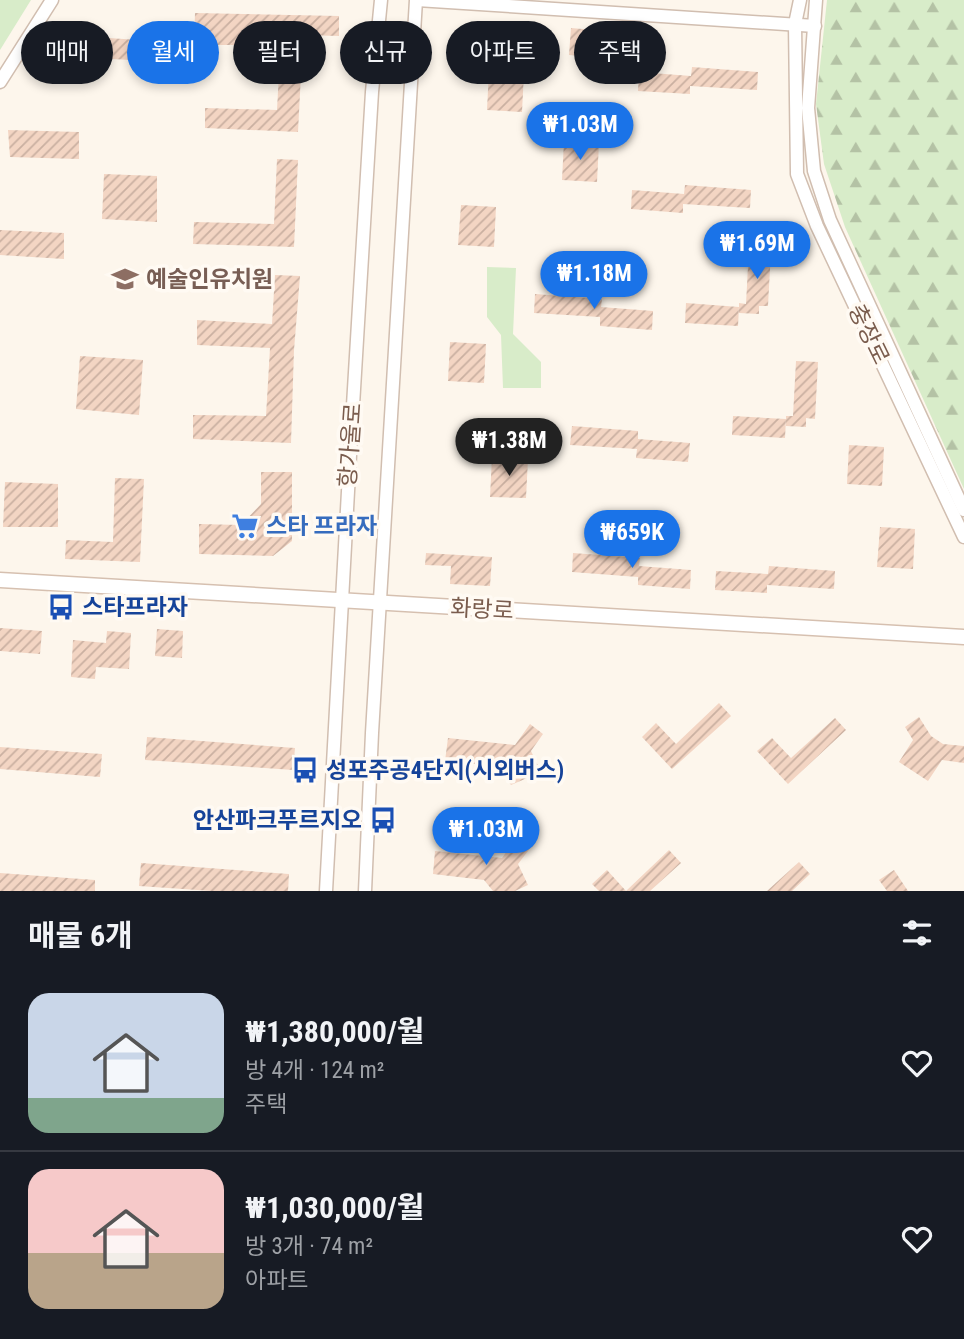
<!DOCTYPE html>
<html lang="ko">
<head>
<meta charset="utf-8">
<style>
	:root { --surface:#171b24; --page:#20242c; --text:#f1f3f6; --muted:#9ea1a6; --line:#363941; --accent:#1a73e8 }
	body { margin:0; font-family:"Roboto Condensed","Noto Sans KR",sans-serif; background:var(--page); color:var(--text); height:100vh; display:flex; flex-direction:column; font-size:26px; white-space:nowrap }
	* { box-sizing:border-box; margin:0 }
	p { font-size:23px; color:var(--muted) }
	.icon { flex:none; width:38px; height:38px; fill:none; stroke:currentColor; stroke-width:2; stroke-linecap:round; stroke-linejoin:round }
	.map { position:relative; height:891px; overflow:hidden }
	.sheet { display:flex; flex-direction:column; background:var(--surface); flex:1 }
	.sheet>* { flex:none }
	.guide { position:absolute; left:21px; top:21px; width:922px; height:63px; display:flex; gap:14px }
	.price { position:absolute; translate:-50% -60px; padding:0 16px; border-radius:24px; background:var(--accent); color:#fff; font-size:23px; line-height:46px; filter:drop-shadow(0 2px 4px #0008) }
	.price::after { content:''; position:absolute; left:50%; top:42px; width:21px; height:16px; margin-left:-10px; background:inherit; clip-path:polygon(0 0,100% 0,50% 100%) }
	.price.current { background:#222; color:#fff }
	ul { padding:0; list-style:none }
	li { display:flex; align-items:center; gap:21px; height:175px; padding:0 28px }
	li+li { border-top:2px solid var(--line) }
	li span { display:grid; place-items:center; flex:none; width:196px; height:140px; border-radius:21px; color:#555 }
	li>.icon { margin-inline-start:auto }
	span .icon { width:84px; height:84px; fill:#fffc; stroke-width:1 }
	li b { font-size:30px }
	h2 { display:flex; justify-content:space-between; align-items:center; height:84px; padding:0 28px; font-size:30px }
	.pill { padding:0 24px; border-radius:32px; background:var(--surface); box-shadow:0 4px 10px #0003; font-size:24px; line-height:63px }
	.pill.current { background:var(--accent); color:#fff }
	.map>svg:first-child { display:block }
</style>
</head>
<body>
<div class="map">
<svg width="964" height="891" viewBox="0 0 964 891">
	<defs>
		<pattern id="forest-firs" width="22" height="20" patternUnits="userSpaceOnUse" patternTransform="scale(1.75)"><rect width="22" height="20" fill="#d8ecc9"/><path d="M5 1l3.5 6h-7zM16 11l3.5 6h-7z" fill="#b4c2a5"/></pattern>
		<pattern id="building-hatch" width="6" height="6" patternUnits="userSpaceOnUse" patternTransform="scale(1.75)"><rect width="6" height="6" fill="#f3d5c3"/><path d="M-1 1l2-2M0 6l6-6M5 7l2-2" fill="none" stroke="#cab0a1"/></pattern>
	</defs>
	<rect width="100%" height="100%" fill="#fdf6ec"/>
	<g fill="#d8ecc9">
		<path d="M0,0h31l-31,50z"/>
		<path d="M487,267l29,1 -3,66 28,28v26h-38l-2,-53 -14,-18z"/>
	</g>
	<path fill="url(#forest-firs)" d="M827,0h137v489l-119,-262 -21,-63 -8,-60z"/>
	<g fill="url(#building-hatch)">
		<path d="M195,13l144,3v20l-36,-1 -5,97 -93,-4v-20l72,2 4,-75 -39,-1v11h-48z"/>
		<path d="M606,25l17,2 -3,32 -51,-4 2,-27 34,3z"/>
		<path d="M78,36l106,7 -1,20 -106,-6z"/>
		<path d="M692,67l66,5 -1,18 -67,-4v8l-52,-3 1,-19 52,4z"/>
		<path d="M489,70l35,2 -2,40 -35,-2z"/>
		<path d="M8,130l71,2v27l-69,-2z"/>
		<path d="M564,141l35,2 -2,39 -35,-2z"/>
		<path d="M277,159l21,1 -4,87 -101,-3 1,-22 80,2z"/>
		<path d="M104,174l53,2v46l-55,-3z"/>
		<path d="M685,185l66,5 -1,18 -67,-4v9l-52,-4 1,-19 52,4z"/>
		<path d="M461,205l35,2 -2,40 -36,-2z"/>
		<path d="M0,230l64,3v26l-64,-4z"/>
		<path d="M749,248l22,2 -3,56h-9v8l-20,-1v-10l7,1z"/>
		<path d="M275,275l25,1 -6,74 -3,93 -98,-4v-24l73,1 4,-68 -73,-3v-25l75,4z"/>
		<path d="M535,294l67,5 -1,8 52,4 -1,19 -52,-4v-9l-66,-4z"/>
		<path d="M686,303l53,4 -1,19 -53,-3z"/>
		<path d="M450,342l36,2 -2,39 -36,-2z"/>
		<path d="M80,356l63,4 -4,55 -63,-6z"/>
		<path d="M796,361l22,1 -3,57 -9,-1v9l-20,-1v-10h7z"/>
		<path d="M733,416l53,3 -1,19 -53,-3z"/>
		<path d="M572,426l66,5v8l52,4 -2,19 -52,-4 1,-9 -67,-4z"/>
		<path d="M849,445l35,2 -2,39 -35,-2z"/>
		<path d="M492,457l36,2 -2,39 -36,-1z"/>
		<path d="M261,472h31v69l-19,15 -74,-2v-30l42,1 20,-21z"/>
		<path d="M115,478l29,1 -4,83 -75,-3 1,-19 47,2z"/>
		<path d="M5,482l53,2v43h-55z"/>
		<path d="M880,527l35,2 -2,40 -36,-2z"/>
		<path d="M426,553l66,4 -2,29 -40,-2 1,-18 -26,-1z"/>
		<path d="M573,553l67,5 -1,8 52,4 -1,19 -52,-4v-8l-66,-5z"/>
		<path d="M769,566l66,5 -1,18 -67,-4v8l-52,-3 1,-19 52,3z"/>
		<path d="M0,628l42,3 -2,23 -40,-3z"/>
		<path d="M157,629l26,2 -1,27 -27,-2z"/>
		<path d="M107,631l24,2 -2,36 -33,-2 -1,12 -24,-2 2,-37 33,3z"/>
		<path d="M719,703l12,13 -59,53 -30,-32 14,-14 20,21z"/>
		<path d="M919,717l12,19 12,8 21,2v17l-22,-3 -14,21 -29,-19 14,-22 -8,-13z"/>
		<path d="M835,718l11,12 -58,54 -31,-33 15,-13 19,20z"/>
		<path d="M530,724l13,10 -12,17 10,21 -30,13 -15,-19 -51,-5 3,-23 67,7z"/>
		<path d="M147,737l148,11 -2,22 -148,-10z"/>
		<path d="M0,747l102,7 -2,23 -100,-8z"/>
		<path d="M517,837l14,10 -13,17 10,21 -13,6h-22l-9,-11 -51,-6 2,-23 67,7z"/>
		<path d="M669,850l12,13 -31,28h-51l-7,-7 15,-14 19,21z"/>
		<path d="M799,862l11,12 -18,17h-25z"/>
		<path d="M141,863l148,11 -1,17h-76l-73,-5z"/>
		<path d="M894,870l14,21h-21l-8,-11z"/>
		<path d="M0,873l95,7v11h-95z"/>
	</g>
	<g fill="none" stroke-linecap="round" stroke-linejoin="round">
		<g stroke="#d1beb0" stroke-width="15">
			<g id="tertiary">
				<path d="M417,0l398,26"/>
				<path d="M800,0l-5,24 2,150 20,52 147,311"/>
				<path d="M816,0l-8,108 6,63 16,49 134,290"/>
				<path d="M0,82l52,-82"/>
				<path d="M326,891l24,-436 22,-363 9,-92"/>
				<path d="M365,891l7,-158 44,-733"/>
			</g>
		</g>
		<g stroke="#d6c0b0" stroke-width="17">
			<path id="secondary" d="M0,580l964,57"/>
		</g>
		<use href="#tertiary" stroke="#fff" stroke-width="12"/>
		<use href="#secondary" stroke="#fff" stroke-width="14"/>
	</g>
	<defs>
		<g id="school-bare" transform="scale(2.1)"><path d="M0-5L7-2L0 1L-7-2ZM-4 1L0 2.5L4 1V4Q0 6-4 4Z" fill="#8d6e63" stroke="#fffaf3" stroke-width="2.5" paint-order="stroke"/></g>
		<g id="supermarket-bare" transform="scale(2.1)"><path d="M-6-5.5h2.5l.6 2H6L4.5 2H-2.5L-4.4-4H-6ZM-1.5 3.2a1.3 1.3 0 1 0 .1 0ZM3 3.2a1.3 1.3 0 1 0 .1 0Z" fill="#3f7fe0" stroke="#fffaf3" stroke-width="2.5" paint-order="stroke"/></g>
		<g id="bus-bare" transform="scale(2.1)"><path d="M-5-6H5V4H4V6H2V4H-2V6H-4V4H-5ZM-3.5-4V0h7V-4ZM-3.5 1.2v1.5H-2V1.2ZM2 1.2v1.5H3.5V1.2Z" fill="#1a4fb4" stroke="#fffaf3" stroke-width="2.5" paint-order="stroke"/></g>
	</defs>
	<g fill-rule="evenodd">
		<use href="#school-bare" x="125" y="279"/>
		<use href="#supermarket-bare" x="245" y="526"/>
		<use href="#bus-bare" x="61" y="607"/>
		<use href="#bus-bare" x="305" y="770"/>
		<use href="#bus-bare" x="383" y="820"/>
	</g>
	<g text-anchor="middle" stroke-width="7" stroke-linejoin="round" paint-order="stroke">
		<g font-size="23" font-weight="bold" fill="#785e54" stroke="#fffaf3" text-anchor="start">
			<text x="146" y="287">예술인유치원</text>
		</g>
		<g font-size="23" fill="#7a5c4d" stroke="#fffaf3">
			<text transform="translate(869 334) rotate(64)" y="8">충장로</text>
			<text transform="translate(350 445) rotate(-86)" y="8">항가울로</text>
			<text transform="translate(482 609) rotate(3)" y="8">화랑로</text>
		</g>
		<g font-size="23" font-weight="bold" fill="#366cbe" stroke="#fffaf3" text-anchor="start">
			<text x="266" y="534">스타 프라자</text>
		</g>
		<g font-size="23" font-weight="bold" fill="#164399" stroke="#fffaf3" text-anchor="start">
			<text x="82" y="615">스타프라자</text>
			<text x="326" y="778">성포주공4단지(시외버스)</text>
			<text x="362" y="828" text-anchor="end">안산파크푸르지오</text>
		</g>
	</g>
</svg>
<b class="price" style="left:580px;top:162px">₩1.03M</b>
<b class="price" style="left:757px;top:281px">₩1.69M</b>
<b class="price" style="left:594px;top:311px">₩1.18M</b>
<b class="price current" style="left:509px;top:478px">₩1.38M</b>
<b class="price" style="left:632px;top:570px">₩659K</b>
<b class="price" style="left:486px;top:867px">₩1.03M</b>
<div class="guide">
<a class="pill">매매</a>
<a class="pill current">월세</a>
<a class="pill">필터</a>
<a class="pill">신규</a>
<a class="pill">아파트</a>
<a class="pill">주택</a>
</div>
</div>
<section class="sheet">
<h2>매물 6개<svg class="icon" aria-label="filters" viewBox="0 0 24 24"><path d="M4 7h16M4 17h16"/><circle cx="9" cy="7" r="2"/><circle cx="15" cy="17" r="2"/></svg></h2>
<ul>
<li><span style="background:linear-gradient(#c9d6e8 75%,#7fa58c 0)"><svg class="icon" aria-label="home" viewBox="0 0 24 24"><path d="M3 11l9-7 9 7M6 9v11h12V9"/></svg></span><div><b>₩1,380,000/월</b><p>방 4개 · 124 m²</p><p>주택</p></div><svg class="icon" aria-label="heart" viewBox="0 0 24 24"><path d="M12 20l-8-8c-3-5 5-10 8-4 3-6 11-1 8 4z"/></svg></li>
<li><span style="background:linear-gradient(#f6c9c9 60%,#b9a48a 0)"><svg class="icon" aria-label="home" viewBox="0 0 24 24"><path d="M3 11l9-7 9 7M6 9v11h12V9"/></svg></span><div><b>₩1,030,000/월</b><p>방 3개 · 74 m²</p><p>아파트</p></div><svg class="icon" aria-label="heart" viewBox="0 0 24 24"><path d="M12 20l-8-8c-3-5 5-10 8-4 3-6 11-1 8 4z"/></svg></li>
</ul>
</section>
</body>
</html>
